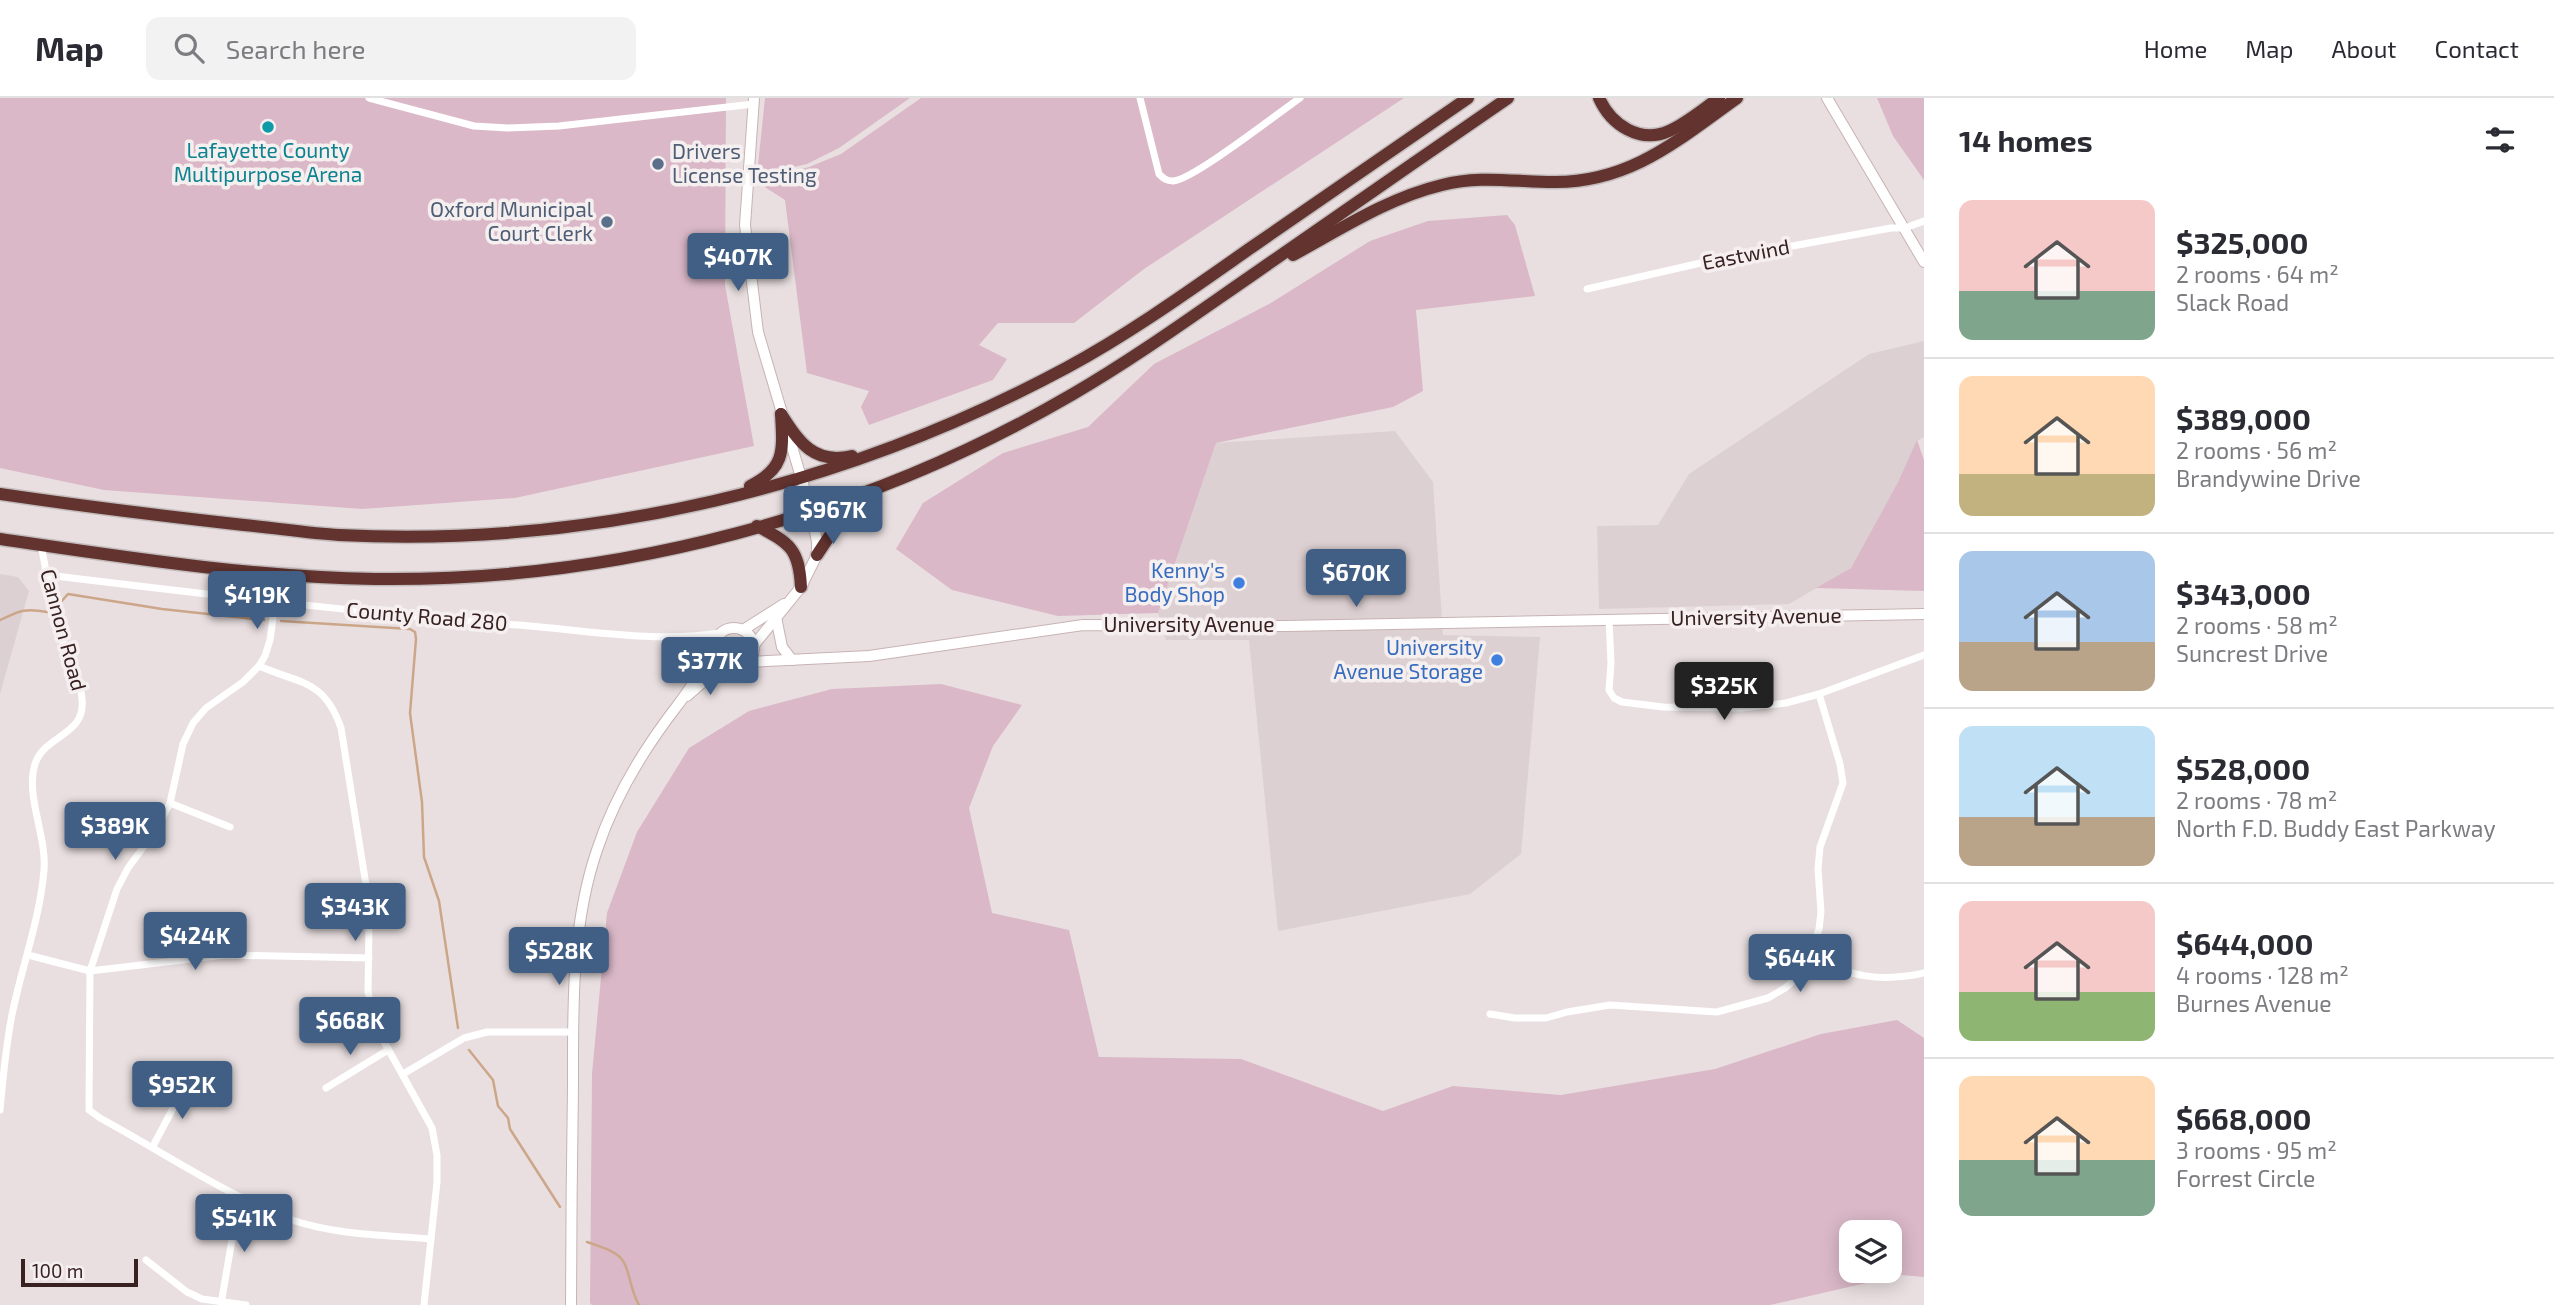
<!DOCTYPE html>
<html lang="en">
<head>
<meta charset="utf-8">
<style>
	:root { --surface:#fff; --page:#f2f2f3; --text:#2b2b33; --muted:#7c7c81; --line:#e1e1e2; --accent:#415f85 }
	body { margin:0; font-family:"Exo 2",sans-serif; background:var(--page); color:var(--text); height:100vh; display:flex; flex-direction:column; font-size:26px; white-space:nowrap }
	* { box-sizing:border-box; margin:0 }
	p { font-size:23px; color:var(--muted) }
	.icon { flex:none; width:38px; height:38px; fill:none; stroke:currentColor; stroke-width:2; stroke-linecap:round; stroke-linejoin:round }
	.map { position:relative; flex:1; overflow:hidden }
	.side { display:flex; flex-direction:column; background:var(--surface); width:630px }
	.side>* { flex:none }
	.buttons { position:absolute; left:1839px; top:1122px; display:grid; gap:14px }
	.buttons a { display:grid; place-items:center; width:63px; height:63px; border-radius:14px; background:var(--surface); box-shadow:0 4px 18px #0003; font-size:35px }
	.scale { position:absolute; left:21px; bottom:18px; width:117px; box-sizing:border-box; padding-left:7px; border:4px solid #382121; border-top:0; font-size:19px; line-height:24px; white-space:nowrap; color:#382121; -webkit-text-stroke:5px #f6eff0; paint-order:stroke }
	.price { position:absolute; translate:-50% -60px; padding:0 16px; border-radius:7px; background:var(--accent); color:#fff; font-size:23px; line-height:46px; filter:drop-shadow(0 2px 4px #0008) }
	.price::after { content:''; position:absolute; left:50%; top:42px; width:21px; height:16px; margin-left:-10px; background:inherit; clip-path:polygon(0 0,100% 0,50% 100%) }
	.price.current { background:#222; color:#fff }
	ul { padding:0; list-style:none }
	li { display:flex; align-items:center; gap:21px; height:175px; padding:0 35px }
	li+li { border-top:2px solid var(--line) }
	li span { display:grid; place-items:center; flex:none; width:196px; height:140px; border-radius:14px; color:#555 }
	li>.icon { margin-inline-start:auto }
	span .icon { width:84px; height:84px; fill:#fffc; stroke-width:1 }
	li b { font-size:30px }
	h2 { display:flex; justify-content:space-between; align-items:center; height:84px; padding:0 35px; font-size:30px }
	header { display:flex; align-items:center; gap:42px; box-sizing:border-box; height:98px; padding:0 35px; background:var(--surface); border-bottom:2px solid var(--line) }
	header strong { font-size:33px }
	nav { display:flex; gap:38px; margin-inline-start:auto; font-size:24px }
	.search { width:490px; height:63px; background:var(--page); display:flex; align-items:center; gap:18px; box-sizing:border-box; padding:0 24px; border-radius:14px; color:var(--muted); font-size:26px }
	main { display:flex; flex:1; min-height:0 }
	.map>svg:first-child { display:block }
</style>
</head>
<body>
<header>
<strong>Map</strong>
<div class="search"><svg class="icon" aria-label="search" viewBox="0 0 24 24"><circle cx="10" cy="10" r="6"/><path d="M15 15l6 6"/></svg>Search here</div>
<nav><a>Home</a><a>Map</a><a>About</a><a>Contact</a></nav>
</header>
<main>
<div class="map">
<svg width="1924" height="1207" viewBox="0 0 1924 1207">
	<rect width="100%" height="100%" fill="#e9dfe0"/>
	<g fill="#ddd0d2">
		<path d="M1924,243v96l-7,4 -19,41 -47,86 -62,36 -190,5 -2,-83 61,-1 31,-51 180,-120z"/>
		<path d="M1395,333l38,51 10,153 97,2 -19,217 -51,40 -192,37 -29,-291h-83l-8,-27 58,-170z"/>
		<path d="M0,476l18,3 11,14 -29,103z"/>
	</g>
	<g fill="#dab8c7" fill-rule="evenodd">
		<path d="M0,0h726l-1,187 29,161 -239,52 -153,11 -258,-19 -104,-22z"/>
		<path d="M765,0h145l-71,50 -32,16 -50,11z"/>
		<path d="M921,0h483l-260,171 -70,54h-76l-19,22 28,14 -14,21 -124,45 -8,-18 8,-16 -62,-18 -22,-173 -28,-18 52,-15 32,-13z"/>
		<path d="M1877,0h47v82l-31,-44z"/>
		<path d="M1507,117l8,10 20,71 -119,14 7,81 -30,16 -177,36 -58,170 -100,3 -106,-26 -56,-41 27,-46 80,-50 85,-26 66,-63 115,-60 101,-63 58,-20z"/>
		<path d="M1917,342l7,20v131l-108,-3 35,-20 47,-86z"/>
		<path d="M941,586l81,21 -29,41 -24,62 23,105 77,17 30,127 142,2 142,52 70,-25 108,9 154,-26 106,-35 76,-14 27,18v239l-23,-2 -131,30h-1178l-2,-2 2,-229 15,-161 30,-81 52,-84 60,-37 83,-22zM1852,1134h38v38h-38z"/>
	</g>
	<g fill="none" stroke-linecap="round" stroke-linejoin="round">
		<g stroke="#cca689" stroke-width="2.5">
			<path d="M60,505l8,-9 94,15 102,11"/>
			<path d="M0,522c20,-9 24,-12 47,-8"/>
			<path d="M281,523l129,8 5,3 1,7 -6,74 12,89 2,55 15,44 19,127"/>
			<path d="M469,952l24,30 5,26 10,12 2,11 50,78"/>
			<path d="M587,1144c11,4 30,9 36,19 7,10 7,29 16,44"/>
		</g>
		<g stroke="#c8b3b4" stroke-width="12">
			<g id="secondary">
				<path d="M754,0l-9,127 13,107 53,179 6,31v13l-16,32 -47,58"/>
				<path d="M1827,0l97,164"/>
				<path d="M776,519l6,30 10,13"/>
				<circle cx="734" cy="550" r="20"/>
				<path d="M743,532l41,-26"/>
				<path d="M749,564l120,-6 214,-31 203,1 638,-12"/>
				<path d="M687,598l25,-22 12,-8"/>
				<path d="M571,1207c0,-73 1,-145 2,-218 0,-79 -2,-161 24,-237 17,-52 46,-100 80,-144 13,-17 22,-34 38,-50"/>
			</g>
		</g>
		<g stroke="#c3bcbc" stroke-width="15">
			<g id="highway">
				<path d="M1599,0c12,27 41,46 70,33 18,-8 34,-22 50,-33"/>
				<path d="M1293,157c48,-26 95,-57 149,-70 38,-10 73,-3 111,-3 77,1 125,-42 184,-84"/>
				<path d="M781,316c18,28 33,51 71,42"/>
				<path d="M750,388c36,-18 33,-36 31,-72"/>
				<path d="M0,396c81,12 163,22 244,31 32,3 64,8 95,10 252,13 505,-48 727,-167 65,-35 126,-79 186,-121 72,-49 144,-99 216,-149"/>
				<path d="M757,428c33,17 42,23 44,61"/>
				<path d="M0,441c124,18 250,38 375,40 242,3 489,-63 698,-185 62,-36 120,-78 178,-118 86,-60 171,-119 257,-178"/>
				<path d="M817,457l39,-59"/>
			</g>
		</g>
		<g stroke="#fff" stroke-width="7">
			<path d="M369,0l105,28 34,2 51,-2 195,-22"/>
			<path d="M1140,0l19,76c4,4 7,7 14,7 20,-1 105,-68 127,-83"/>
			<path d="M1587,191l118,-27 186,-34h14l19,-7"/>
			<path d="M47,477c157,19 314,38 471,50 65,5 138,18 202,8"/>
			<path d="M275,505l-5,37 -5,16 -6,10 -16,16 -37,26 -13,15 -10,21 -13,59 -14,27 -28,38 -11,21 -27,82 -1,139 11,8c61,33 124,76 189,101 45,16 95,16 142,20"/>
			<path d="M1609,521l2,44 -2,27 5,8 8,4 41,5 79,1 44,-5 33,-9 105,-39"/>
			<path d="M682,540l16,24 1,10"/>
			<path d="M682,540l31,12"/>
			<path d="M259,568c41,18 65,13 82,62l25,157 3,39 -1,68 9,37 55,99 5,27v27l-13,123"/>
			<path d="M170,705l60,24"/>
			<path d="M28,857l62,16 135,-16 144,3"/>
			<path d="M1809,859c41,19 71,26 115,16"/>
			<path d="M1490,916l25,4h31l21,-6 43,-7 107,7 51,-14 17,-10 13,-11 11,-20 10,-28 2,-17 -3,-43 2,-22 23,-64 -3,-19 -21,-70"/>
			<path d="M403,976l61,-36 23,-6h86"/>
			<path d="M326,990l62,-38"/>
			<path d="M0,1012c3,-33 6,-68 13,-100 10,-47 27,-92 31,-140 3,-33 -19,-75 -9,-106 10,-30 51,-28 47,-65 -2,-24 -17,-47 -24,-70 -8,-27 -11,-56 -17,-84"/>
			<path d="M153,1048l34,-64"/>
			<path d="M146,1162l41,32 15,7 44,6"/>
			<path d="M221,1206l14,-82 7,-25"/>
		</g>
		<use href="#secondary" stroke="#fff" stroke-width="10"/>
		<use href="#highway" stroke="#62332f" stroke-width="12"/>
	</g>
	<circle fill="#0f9aa8" stroke="#f6eff0" stroke-width="2.5" cx="268" cy="29" r="7"/>
	<g fill="#5c6f8a" stroke="#f6eff0" stroke-width="2.5">
		<circle cx="658" cy="66" r="7"/>
		<circle cx="607" cy="124" r="7"/>
	</g>
	<g fill="#3f7fe0" stroke="#f6eff0" stroke-width="2.5">
		<circle cx="1239" cy="485" r="7"/>
		<circle cx="1497" cy="562" r="7"/>
	</g>
	<g text-anchor="middle" stroke-width="7" stroke-linejoin="round" paint-order="stroke">
		<g font-size="21" fill="#0d838f" stroke="#f6eff0">
			<text x="268" y="60">Lafayette County<tspan x="268" dy="24">Multipurpose Arena</tspan></text>
		</g>
		<g font-size="21" fill="#4e5e75" stroke="#f6eff0" text-anchor="start">
			<text x="672" y="61">Drivers<tspan x="672" dy="24">License Testing</tspan></text>
			<text x="593" y="119" text-anchor="end">Oxford Municipal<tspan x="593" dy="24">Court Clerk</tspan></text>
		</g>
		<g font-size="21" fill="#382121" stroke="#f6eff0">
			<text transform="translate(1746 157) rotate(-11)" y="7">Eastwind</text>
			<text transform="translate(427 519) rotate(5)" y="7">County Road 280</text>
			<text transform="translate(1756 519) rotate(-1)" y="7">University Avenue</text>
			<text x="1189" y="534">University Avenue</text>
			<text transform="translate(63 532) rotate(75)" y="7">Cannon Road</text>
		</g>
		<g font-size="21" fill="#366cbe" stroke="#f6eff0" text-anchor="end">
			<text x="1225" y="480">Kenny's<tspan x="1225" dy="24">Body Shop</tspan></text>
			<text x="1483" y="557">University<tspan x="1483" dy="24">Avenue Storage</tspan></text>
		</g>
	</g>
</svg>
<div class="buttons">
<a><svg class="icon" aria-label="layers" viewBox="0 0 24 24"><path d="M12 4l9 5-9 5-9-5zM3 14l9 5 9-5"/></svg></a>
</div>
<div class="scale">100 m</div>
<b class="price" style="left:738px;top:195px">$407K</b>
<b class="price" style="left:833px;top:448px">$967K</b>
<b class="price" style="left:1356px;top:511px">$670K</b>
<b class="price" style="left:257px;top:533px">$419K</b>
<b class="price" style="left:710px;top:599px">$377K</b>
<b class="price current" style="left:1724px;top:624px">$325K</b>
<b class="price" style="left:115px;top:764px">$389K</b>
<b class="price" style="left:355px;top:845px">$343K</b>
<b class="price" style="left:195px;top:874px">$424K</b>
<b class="price" style="left:559px;top:889px">$528K</b>
<b class="price" style="left:1800px;top:896px">$644K</b>
<b class="price" style="left:350px;top:959px">$668K</b>
<b class="price" style="left:182px;top:1023px">$952K</b>
<b class="price" style="left:244px;top:1156px">$541K</b>
</div>
<section class="side">
<h2>14 homes<svg class="icon" aria-label="filters" viewBox="0 0 24 24"><path d="M4 7h16M4 17h16"/><circle cx="9" cy="7" r="2"/><circle cx="15" cy="17" r="2"/></svg></h2>
<ul>
<li><span style="background:linear-gradient(#f6c9c9 65%,#7fa58c 0)"><svg class="icon" aria-label="home" viewBox="0 0 24 24"><path d="M3 11l9-7 9 7M6 9v11h12V9"/></svg></span><div><b>$325,000</b><p>2 rooms · 64 m²</p><p>Slack Road</p></div></li>
<li><span style="background:linear-gradient(#ffd9b3 70%,#c2b280 0)"><svg class="icon" aria-label="home" viewBox="0 0 24 24"><path d="M3 11l9-7 9 7M6 9v11h12V9"/></svg></span><div><b>$389,000</b><p>2 rooms · 56 m²</p><p>Brandywine Drive</p></div></li>
<li><span style="background:linear-gradient(#a9c7e8 65%,#b9a48a 0)"><svg class="icon" aria-label="home" viewBox="0 0 24 24"><path d="M3 11l9-7 9 7M6 9v11h12V9"/></svg></span><div><b>$343,000</b><p>2 rooms · 58 m²</p><p>Suncrest Drive</p></div></li>
<li><span style="background:linear-gradient(#bfe0f5 65%,#b9a48a 0)"><svg class="icon" aria-label="home" viewBox="0 0 24 24"><path d="M3 11l9-7 9 7M6 9v11h12V9"/></svg></span><div><b>$528,000</b><p>2 rooms · 78 m²</p><p>North F.D. Buddy East Parkway</p></div></li>
<li><span style="background:linear-gradient(#f6c9c9 65%,#8fb573 0)"><svg class="icon" aria-label="home" viewBox="0 0 24 24"><path d="M3 11l9-7 9 7M6 9v11h12V9"/></svg></span><div><b>$644,000</b><p>4 rooms · 128 m²</p><p>Burnes Avenue</p></div></li>
<li><span style="background:linear-gradient(#ffd9b3 60%,#7fa58c 0)"><svg class="icon" aria-label="home" viewBox="0 0 24 24"><path d="M3 11l9-7 9 7M6 9v11h12V9"/></svg></span><div><b>$668,000</b><p>3 rooms · 95 m²</p><p>Forrest Circle</p></div></li>
</ul>
</section>
</main>
</body>
</html>
